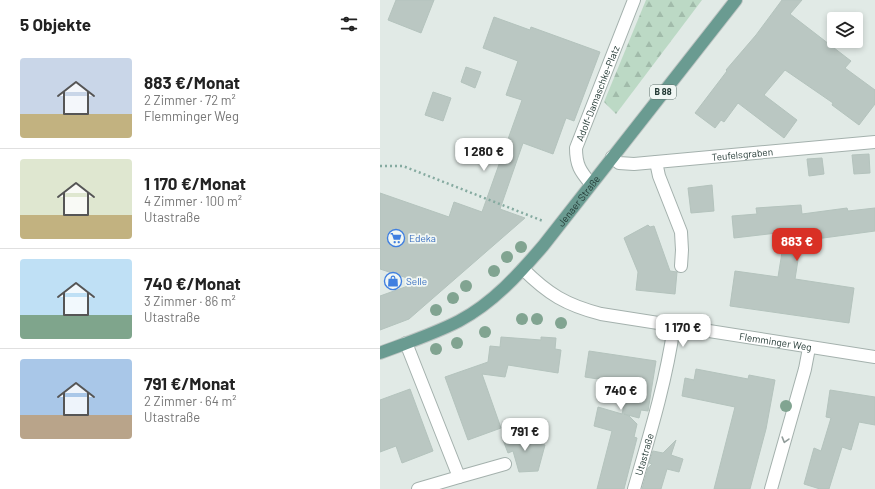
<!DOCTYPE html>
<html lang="de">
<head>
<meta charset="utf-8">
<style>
	:root { --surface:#fff; --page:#f2f2f2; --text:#222; --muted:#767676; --line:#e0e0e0; --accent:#d93025 }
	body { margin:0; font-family:Barlow,sans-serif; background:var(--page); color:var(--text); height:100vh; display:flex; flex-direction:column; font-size:15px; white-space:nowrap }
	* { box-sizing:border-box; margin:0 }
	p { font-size:13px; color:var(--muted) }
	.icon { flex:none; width:22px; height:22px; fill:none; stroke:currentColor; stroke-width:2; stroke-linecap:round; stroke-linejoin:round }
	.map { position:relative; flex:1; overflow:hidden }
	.sheet { display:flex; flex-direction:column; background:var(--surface); width:380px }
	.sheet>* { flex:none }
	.controls { position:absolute; left:447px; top:12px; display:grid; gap:8px }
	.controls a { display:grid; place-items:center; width:36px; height:36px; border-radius:4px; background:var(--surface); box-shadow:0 2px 6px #0003; font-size:20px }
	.price { position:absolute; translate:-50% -34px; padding:0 9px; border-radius:8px; background:#fff; color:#222; font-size:13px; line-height:26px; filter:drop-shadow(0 1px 2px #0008) }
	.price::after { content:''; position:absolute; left:50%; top:24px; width:12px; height:9px; margin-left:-6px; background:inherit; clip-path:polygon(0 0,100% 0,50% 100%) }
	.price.on { background:var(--accent); color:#fff }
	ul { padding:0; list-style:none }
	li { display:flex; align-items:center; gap:12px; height:100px; padding:0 20px }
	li+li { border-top:1px solid var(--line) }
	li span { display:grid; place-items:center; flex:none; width:112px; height:80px; border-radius:4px; color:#555 }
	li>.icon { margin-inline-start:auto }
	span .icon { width:48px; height:48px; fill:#fffc; stroke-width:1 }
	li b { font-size:17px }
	h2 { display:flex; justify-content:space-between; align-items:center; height:48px; padding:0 20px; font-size:17px }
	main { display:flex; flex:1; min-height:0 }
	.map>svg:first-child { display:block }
</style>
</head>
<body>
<main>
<section class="sheet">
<h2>5 Objekte<svg class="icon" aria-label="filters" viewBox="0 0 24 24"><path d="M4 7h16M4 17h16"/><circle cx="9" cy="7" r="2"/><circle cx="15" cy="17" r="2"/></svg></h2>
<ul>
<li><span style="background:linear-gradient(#c9d6e8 70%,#c2b280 0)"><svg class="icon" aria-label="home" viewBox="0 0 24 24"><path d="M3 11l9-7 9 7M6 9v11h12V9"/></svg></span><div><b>883 €/Monat</b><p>2 Zimmer · 72 m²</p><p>Flemminger Weg</p></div></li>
<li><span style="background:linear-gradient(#dfe7d0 70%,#c2b280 0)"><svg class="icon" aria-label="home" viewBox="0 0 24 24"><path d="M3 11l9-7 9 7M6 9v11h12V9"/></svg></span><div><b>1 170 €/Monat</b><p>4 Zimmer · 100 m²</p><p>Utastraße</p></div></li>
<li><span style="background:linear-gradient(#bfe0f5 70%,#7fa58c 0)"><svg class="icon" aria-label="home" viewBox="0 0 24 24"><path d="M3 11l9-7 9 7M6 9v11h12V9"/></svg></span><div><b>740 €/Monat</b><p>3 Zimmer · 86 m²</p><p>Utastraße</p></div></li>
<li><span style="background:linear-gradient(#a9c7e8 70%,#b9a48a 0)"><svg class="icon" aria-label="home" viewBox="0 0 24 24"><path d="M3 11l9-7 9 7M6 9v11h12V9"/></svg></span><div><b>791 €/Monat</b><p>2 Zimmer · 64 m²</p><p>Utastraße</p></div></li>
</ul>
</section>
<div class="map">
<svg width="495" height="489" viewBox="0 0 495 489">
	<defs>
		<pattern id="forest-firs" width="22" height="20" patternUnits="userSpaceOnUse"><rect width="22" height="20" fill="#bcd9c5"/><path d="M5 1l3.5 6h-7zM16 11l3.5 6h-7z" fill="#a1bbaa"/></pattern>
	</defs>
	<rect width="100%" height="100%" fill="#e1eae6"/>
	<path fill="url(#forest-firs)" d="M266,0h56l-86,114 -12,-12z"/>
	<g fill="#bac7c2" stroke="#b4c3bd">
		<path d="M16,0h38l-13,33 -33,-13z"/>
		<path d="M402,0h20l-12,14 61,47 -6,7 30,22v14l-16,21 -27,-20 1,-2 -48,-33 -21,25 33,25 -13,18 -46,-35 -14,19 -3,-2 -6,8 -20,-15 32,-42 -1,-1 30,-35z"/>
		<path d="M114,17l36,13 1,-3 69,25 -26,69 -8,-3 -13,36 -30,-11 -23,66 25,9 -116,101 -29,11v-34l39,-14 -39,-13v-76l69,24 5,-15 28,10 40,-112 -16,-5 12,-34 -35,-13z"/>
		<path d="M86,67l15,5 -6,16 -14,-6z"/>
		<path d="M53,92l18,6 -8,23 -18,-6z"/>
		<path d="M489,154l1,19 -16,1 -2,-19z"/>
		<path d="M442,158l2,16 -15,2 -2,-17z"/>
		<path d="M332,185l2,26 -23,2 -3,-25z"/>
		<path d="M421,205l1,9 45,-6 1,3 27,-3v23l-74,10 -6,38 59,9 -5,35 -119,-17 5,-35 43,6 6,-37 -7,1v-8l-43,5 -2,-22 25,-2 -1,-6z"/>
		<path d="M268,225l2,2 4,-1 16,45 7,1 -2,22 -39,-4 2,-18 -14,-34z"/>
		<path d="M121,337l40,3v-3l15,1 -1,11 6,1 -3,23 -50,-8 -3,12 -23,-3 19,54 -33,12 -23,-63 43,-15 2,-16 10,1z"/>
		<path d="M209,351l67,10 -8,50 -7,-1 -2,8 -15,-4 5,2 8,8 -3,13 3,1 -13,51h-27l15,-58 -18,-5 4,-19 24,7 7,-30 -44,-7z"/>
		<path d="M316,369l52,10 1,-4 26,5 -9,49 -16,60h-36l21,-82 -53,-11 3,-18 9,2z"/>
		<path d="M30,389l23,62 -31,12 -6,-17 -16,6v-52z"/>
		<path d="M450,390l45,7v28l-16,-3 -8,28 -9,-3 -13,42h-9l-16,-5 10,-36 7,3 10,-33 -5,-1z"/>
		<path d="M145,431l5,13 5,-2 10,3 -7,26 -19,1 -6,-21 -5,2 -5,-13z"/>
		<path d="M296,440l-5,15 12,4 -4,13 -12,-3 -6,20h-19l6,-21 4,-4 -3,-1 4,-12 10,2z"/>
	</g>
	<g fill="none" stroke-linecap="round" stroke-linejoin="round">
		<g stroke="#a4b1ad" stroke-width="14">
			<g id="minor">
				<path id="s1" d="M232,157l7,6 15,1 241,-22"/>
				<path d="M276,162l3,14 22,56 1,18 -1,16"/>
				<path id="s2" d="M211,184c-11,-13 -15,-19 -15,-36l58,-148"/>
				<path id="s3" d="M143,269c25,25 43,36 78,45l274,43"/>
				<path d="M26,343l53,134 46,-13"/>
				<path d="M38,489l41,-12"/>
				<path id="s4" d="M254,489c16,-55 32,-107 40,-163"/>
				<path d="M391,489l34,-120 4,-21"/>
			</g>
		</g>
		<g stroke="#bdc4c2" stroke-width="14">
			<g id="major">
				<path id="s5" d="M0,353c26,-10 54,-19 79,-32 34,-18 60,-47 84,-75l193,-246"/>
			</g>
		</g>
		<path stroke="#85aaa0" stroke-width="2.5" stroke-dasharray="2 3" stroke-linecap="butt" d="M0,166h23l140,55"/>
		<use href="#minor" stroke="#fff" stroke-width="12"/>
		<use href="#major" stroke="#6a9b91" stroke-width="12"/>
	</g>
	<g fill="#81a491">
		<circle cx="141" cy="247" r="6"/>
		<circle cx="127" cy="257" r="6"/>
		<circle cx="114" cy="271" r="6"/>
		<circle cx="86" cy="286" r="6"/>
		<circle cx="73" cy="298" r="6"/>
		<circle cx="56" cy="310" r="6"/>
		<circle cx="142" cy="319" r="6"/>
		<circle cx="157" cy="319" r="6"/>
		<circle cx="181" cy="323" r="6"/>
		<circle cx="105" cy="332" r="6"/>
		<circle cx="77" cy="343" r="6"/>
		<circle cx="56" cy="349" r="6"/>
		<circle cx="406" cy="406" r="6"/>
	</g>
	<defs><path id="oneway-chevron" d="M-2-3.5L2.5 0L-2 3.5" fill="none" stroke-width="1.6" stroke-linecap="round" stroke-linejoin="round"/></defs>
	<use stroke="#919c9a" href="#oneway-chevron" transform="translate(405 440) rotate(106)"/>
	<defs>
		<g id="supermarket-ring" transform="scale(0.9)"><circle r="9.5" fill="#f1f7f4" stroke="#3f7fe0" stroke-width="1.5"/><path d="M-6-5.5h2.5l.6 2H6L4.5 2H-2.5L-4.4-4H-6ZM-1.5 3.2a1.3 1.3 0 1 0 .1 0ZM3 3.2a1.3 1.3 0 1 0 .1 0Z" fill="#3f7fe0"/></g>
		<g id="shop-ring" transform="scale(0.9)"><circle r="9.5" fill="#f1f7f4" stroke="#3f7fe0" stroke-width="1.5"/><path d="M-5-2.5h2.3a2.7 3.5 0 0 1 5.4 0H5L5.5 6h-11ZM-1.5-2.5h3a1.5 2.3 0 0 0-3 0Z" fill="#3f7fe0"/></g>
	</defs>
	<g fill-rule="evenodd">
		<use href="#supermarket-ring" x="16" y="238"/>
		<use href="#shop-ring" x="13" y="281"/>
	</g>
	<g text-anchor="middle" stroke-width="3.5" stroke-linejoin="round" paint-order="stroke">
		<rect fill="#f1f7f4" stroke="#61726e" stroke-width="1" x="270" y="85" width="26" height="14" rx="3"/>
		<g font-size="9" font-weight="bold" fill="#233934">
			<text x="283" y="95">B 88</text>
		</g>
		<g font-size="10" fill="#233934" stroke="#f1f7f4">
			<text dy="4" stroke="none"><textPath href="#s2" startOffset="99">Adolf-Damaschke-Platz</textPath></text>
			<text dy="4" stroke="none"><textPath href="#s1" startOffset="133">Teufelsgraben</textPath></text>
			<text dy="4" stroke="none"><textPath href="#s5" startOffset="256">Jenaer Straße</textPath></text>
			<text dy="4" stroke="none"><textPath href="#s3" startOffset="268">Flemminger Weg</textPath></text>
			<text dy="4" stroke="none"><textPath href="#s4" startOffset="36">Utastraße</textPath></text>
		</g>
		<g font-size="10" fill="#366cbe" stroke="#f1f7f4" text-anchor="start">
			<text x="29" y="242">Edeka</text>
			<text x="26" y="285">Selle</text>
		</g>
	</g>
</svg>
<div class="controls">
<a><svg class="icon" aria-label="layers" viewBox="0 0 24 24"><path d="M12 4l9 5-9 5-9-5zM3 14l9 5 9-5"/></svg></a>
</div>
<b class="price" style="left:104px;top:172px">1 280 €</b>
<b class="price on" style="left:417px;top:262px">883 €</b>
<b class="price" style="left:303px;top:348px">1 170 €</b>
<b class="price" style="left:241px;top:411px">740 €</b>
<b class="price" style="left:145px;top:452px">791 €</b>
</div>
</main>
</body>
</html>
